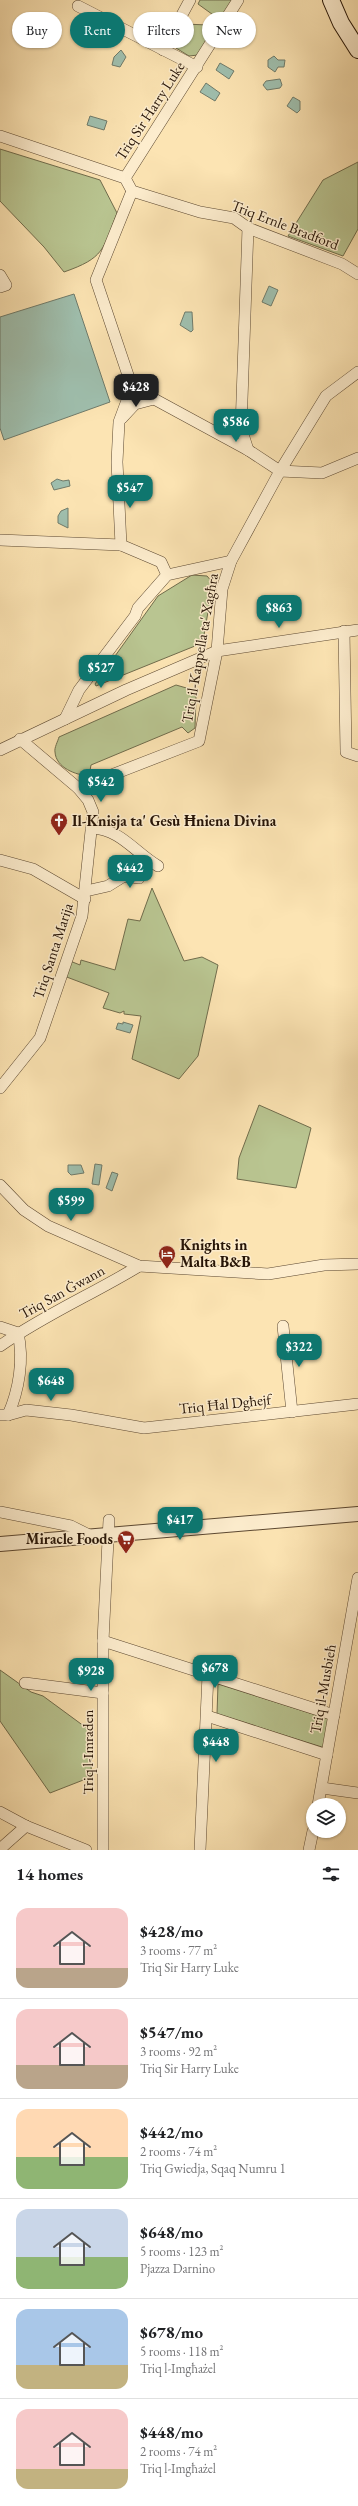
<!DOCTYPE html>
<html lang="en">
<head>
<meta charset="utf-8">
<style>
	:root { --surface:#fff; --page:#f6f6f6; --text:#202124; --muted:#757577; --line:#e0e0e0; --accent:#0f766e }
	body { margin:0; font-family:"EB Garamond",serif; background:var(--page); color:var(--text); height:100vh; display:flex; flex-direction:column; font-size:15px; white-space:nowrap }
	* { box-sizing:border-box; margin:0 }
	p { font-size:13px; color:var(--muted) }
	.icon { flex:none; width:22px; height:22px; fill:none; stroke:currentColor; stroke-width:2; stroke-linecap:round; stroke-linejoin:round }
	.map { position:relative; height:1850px; overflow:hidden }
	.details { display:flex; flex-direction:column; background:var(--surface); flex:1 }
	.details>* { flex:none }
	.hud { position:absolute; left:12px; top:12px; width:334px; height:36px; display:flex; gap:8px }
	.buttons { position:absolute; left:306px; top:1798px; display:grid; gap:8px }
	.buttons a { display:grid; place-items:center; width:40px; height:40px; border-radius:50%; background:var(--surface); box-shadow:0 1px 3px #0004; font-size:20px }
	.price { position:absolute; translate:-50% -34px; padding:0 9px; border-radius:8px; background:var(--accent); color:#fff; font-size:13px; line-height:26px; filter:drop-shadow(0 1px 2px #0008) }
	.price::after { content:''; position:absolute; left:50%; top:24px; width:12px; height:9px; margin-left:-6px; background:inherit; clip-path:polygon(0 0,100% 0,50% 100%) }
	.price.on { background:#222; color:#fff }
	ul { padding:0; list-style:none }
	li { display:flex; align-items:center; gap:12px; height:100px; padding:0 16px }
	li+li { border-top:1px solid var(--line) }
	li span { display:grid; place-items:center; flex:none; width:112px; height:80px; border-radius:12px; color:#555 }
	li>.icon { margin-inline-start:auto }
	span .icon { width:48px; height:48px; fill:#fffc; stroke-width:1 }
	li b { font-size:17px }
	h2 { display:flex; justify-content:space-between; align-items:center; height:48px; padding:0 16px; font-size:17px }
	.chip { padding:0 14px; border-radius:18px; background:var(--surface); box-shadow:0 1px 3px #0004; font-size:14px; line-height:36px }
	.chip.on { background:var(--accent); color:#fff }
	.map>svg:first-child { display:block }
</style>
</head>
<body>
<div class="map">
<svg width="358" height="1850" viewBox="0 0 358 1850">
	<rect width="100%" height="100%" fill="#fce4b3"/>
	<filter id="stains"><feTurbulence type="fractalNoise" baseFrequency=".005" numOctaves="4"/><feColorMatrix values="0 0 0 0 .2 0 0 0 0 .09 0 0 0 0 .02 0 0 0 .5 -.17"/></filter>
	<radialGradient id="worn" r=".72"><stop offset=".6" stop-color="#630" stop-opacity="0"/><stop offset="1" stop-color="#630" stop-opacity=".3"/></radialGradient>
	<g fill="#b9c591" stroke="#706c4c">
		<path d="M200,0h33l-11,16 -6,1 -18,-13z"/>
		<path d="M184,24l24,1 7,5 -17,25 -9,1 -13,-8 -2,-7z"/>
		<path d="M0,149l100,31 17,33c-14,37 -13,45 -53,59l-20,-25 -44,-46z"/>
		<path d="M358,162v67l-15,27 -55,-20 35,-56z"/>
		<path d="M192,575l15,1 6,7 -9,52 -9,11 -99,40 -1,-2 63,-88z"/>
		<path d="M176,685l14,4 6,8 -1,31 -7,5 -6,-6 -91,38 -2,11c-13,-1 -33,-8 -34,-24 -1,-4 3,-11 4,-15z"/>
		<path d="M152,888l32,73 18,-4 16,8 -20,91 -19,23 -47,-20 9,-43 -17,-2v-3l-4,2 -17,-5 6,-15 -45,-17 6,-15 10,4 1,-5 34,10 13,-51 12,2z"/>
		<path d="M259,1105l52,23 -15,60 -59,-9 2,-21z"/>
		<path d="M0,1670l31,22 12,4 49,36 -1,45 -41,16 -50,-72z"/>
		<path d="M218,1684l111,35 -4,29 -108,-34z"/>
	</g>
	<g fill="#9fbfae" stroke="#6f7b6b">
		<path d="M121,50l5,7 -6,10 -8,-2 2,-8z"/>
		<path d="M274,56l4,4h7l-1,7h-6l-3,5 -7,-5v-7z"/>
		<path d="M220,63l14,8 -5,8 -13,-9z"/>
		<path d="M280,79l2,6 -2,3 -13,2 -4,-5 3,-4z"/>
		<path d="M206,83l14,10 -5,8 -15,-9z"/>
		<path d="M293,97l7,4v9l-3,3 -10,-7z"/>
		<path d="M90,116l17,5 -3,9 -17,-5z"/>
		<path d="M269,286l9,4 -7,16 -9,-4z"/>
		<path d="M74,294l36,108 -106,38 -4,-12v-111z"/>
		<path d="M185,312h7l1,18 -2,2 -11,-7z"/>
		<path d="M57,479l6,2 6,-1 1,6 -16,4 -3,-7z"/>
		<path d="M68,508v20l-10,-5v-7l3,-5z"/>
		<path d="M123,1022l10,3 -3,8 -14,-4 2,-6 5,1z"/>
		<path d="M95,1164l7,1 -3,20 -7,-1z"/>
		<path d="M68,1165h13l3,8 -13,2 -3,-3z"/>
		<path d="M112,1172l6,2 -6,17 -6,-3z"/>
	</g>
	<g fill="none" stroke-linecap="round" stroke-linejoin="round">
		<g stroke="#5c4831" stroke-width="12">
			<g id="minor">
				<path d="M78,6l119,61"/>
				<path d="M163,50l27,-50"/>
				<path d="M0,136l125,42 7,13 68,21 34,6 14,10 94,36 16,10"/>
				<path d="M125,178l113,-178"/>
				<path d="M132,191l-36,89 36,107 -13,35 -2,40 4,83 40,17 6,13"/>
				<path d="M248,228l-7,200 7,22"/>
				<path d="M0,275l6,10 -6,2"/>
				<path d="M132,387l116,63 32,21 42,2 36,-15"/>
				<path d="M122,418l13,-14 19,-5"/>
				<path d="M0,540l121,5"/>
				<path d="M344,631l2,121 12,4"/>
				<path d="M65,719l14,-29 56,-74 3,-8 29,-33 64,-14"/>
				<path d="M20,739l58,49 121,-47 18,-90 5,-62 9,-28 49,-90 46,-75 32,-24"/>
				<path d="M0,750l126,-60 91,-39 141,-21"/>
				<path d="M91,828c30,1 43,24 67,38"/>
				<path d="M0,860l33,9 52,30"/>
				<path d="M86,891l22,-5 16,-10 15,2 8,-19"/>
				<path d="M0,1088l40,-50 42,-122 11,-104 -5,-12 -10,-12"/>
				<path d="M0,1185l24,25 24,16 91,40 129,8 56,-9 34,-1"/>
				<path d="M283,1326l9,86"/>
				<path d="M0,1327l18,6"/>
				<path d="M0,1346c44,-31 93,-52 139,-80"/>
				<path d="M0,1415h8l18,-5 45,5 73,13 214,-24"/>
				<path d="M8,1415c11,-25 16,-55 10,-82"/>
				<path d="M0,1512l71,14 20,10"/>
				<path d="M103,1641l231,74"/>
				<path d="M25,1683l78,10"/>
				<path d="M207,1716l120,39"/>
				<path d="M322,1788l36,5"/>
				<path d="M318,1805l40,-227"/>
				<path d="M0,1812l26,14 60,24"/>
				<path d="M0,1849l26,-23"/>
				<path d="M103,1850v-209l6,-121"/>
				<path d="M200,1850l8,-175"/>
				<path d="M309,1850l4,-19"/>
			</g>
		</g>
		<g stroke="#5c4831" stroke-width="16">
			<path id="tertiary" d="M0,1544l358,-30"/>
		</g>
		<g stroke="#261406" stroke-width="18">
			<path id="secondary" d="M331,0l10,23 17,27"/>
		</g>
		<use href="#minor" stroke="#fdedce" stroke-width="11"/>
		<use href="#tertiary" stroke="#fdedce" stroke-width="14"/>
		<use href="#secondary" stroke="#fdedce" stroke-width="16"/>
	</g>
	<defs>
		<g id="church-pin" transform="scale(0.9)"><path d="M0 17L-7.5 6A9.5 9.5 0 1 1 7.5 6Z" fill="#8f2418" stroke="#fdedce"/><path d="M-1.2-6h2.4v3.5h3.3v2.4h-3.3V6h-2.4V-.1h-3.3v-2.4h3.3Z" fill="#fff"/></g>
		<g id="hotel-pin" transform="scale(0.9)"><path d="M0 17L-7.5 6A9.5 9.5 0 1 1 7.5 6Z" fill="#8f2418" stroke="#fdedce"/><path d="M-6-4.5h1.5V1H6V5H4.5V3h-9V5H-6ZM-4 0a1.8 1.8 0 1 1 3.6 0ZM.5 0V-2.5h3Q6-2.5 6 0Z" fill="#fff"/></g>
		<g id="supermarket-pin" transform="scale(0.9)"><path d="M0 17L-7.5 6A9.5 9.5 0 1 1 7.5 6Z" fill="#8f2418" stroke="#fdedce"/><path d="M-6-5.5h2.5l.6 2H6L4.5 2H-2.5L-4.4-4H-6ZM-1.5 3.2a1.3 1.3 0 1 0 .1 0ZM3 3.2a1.3 1.3 0 1 0 .1 0Z" fill="#fff"/></g>
	</defs>
	<g fill-rule="evenodd">
		<use href="#church-pin" x="59" y="821"/>
		<use href="#hotel-pin" x="167" y="1254"/>
		<use href="#supermarket-pin" x="126" y="1539"/>
	</g>
	<g text-anchor="middle" stroke-width="3" stroke-linejoin="round" paint-order="stroke">
		<g font-size="15" fill="#261406" stroke="#fdedce">
			<text transform="translate(150 111) rotate(-57)" y="5">Triq Sir Harry Luke</text>
			<text transform="translate(285 225) rotate(21)" y="5">Triq Ernle Bradford</text>
			<text transform="translate(200 648) rotate(-80)" y="5">Triq il-Kappella ta' Xagħra</text>
			<text transform="translate(53 951) rotate(-72)" y="5">Triq Santa Marija</text>
			<text transform="translate(62 1292) rotate(-29)" y="5">Triq San Ġwann</text>
			<text transform="translate(225 1404) rotate(-6)" y="5">Triq Ħal Dgħejf</text>
			<text transform="translate(323 1689) rotate(-80)" y="5">Triq il-Musbieħ</text>
			<text transform="translate(88 1752) rotate(-90)" y="5">Triq l-Imraden</text>
		</g>
		<g font-size="15" font-weight="bold" fill="#261406" stroke="#fdedce" text-anchor="start">
			<text x="72" y="826">Il-Knisja ta' Gesù Ħniena Divina</text>
			<text x="180" y="1250">Knights in<tspan x="180" dy="17">Malta B&amp;B</tspan></text>
			<text x="113" y="1544" text-anchor="end">Miracle Foods</text>
		</g>
	</g>
	<rect width="100%" height="100%" filter="url(#stains)"/>
	<rect width="100%" height="100%" fill="url(#worn)"/>
</svg>
<div class="buttons">
<a><svg class="icon" aria-label="layers" viewBox="0 0 24 24"><path d="M12 4l9 5-9 5-9-5zM3 14l9 5 9-5"/></svg></a>
</div>
<b class="price on" style="left:136px;top:408px">$428</b>
<b class="price" style="left:236px;top:443px">$586</b>
<b class="price" style="left:130px;top:509px">$547</b>
<b class="price" style="left:279px;top:629px">$863</b>
<b class="price" style="left:101px;top:689px">$527</b>
<b class="price" style="left:101px;top:803px">$542</b>
<b class="price" style="left:130px;top:889px">$442</b>
<b class="price" style="left:71px;top:1222px">$599</b>
<b class="price" style="left:299px;top:1368px">$322</b>
<b class="price" style="left:51px;top:1402px">$648</b>
<b class="price" style="left:180px;top:1541px">$417</b>
<b class="price" style="left:215px;top:1689px">$678</b>
<b class="price" style="left:91px;top:1692px">$928</b>
<b class="price" style="left:216px;top:1763px">$448</b>
<div class="hud">
<a class="chip">Buy</a>
<a class="chip on">Rent</a>
<a class="chip">Filters</a>
<a class="chip">New</a>
</div>
</div>
<section class="details">
<h2>14 homes<svg class="icon" aria-label="filters" viewBox="0 0 24 24"><path d="M4 7h16M4 17h16"/><circle cx="9" cy="7" r="2"/><circle cx="15" cy="17" r="2"/></svg></h2>
<ul>
<li><span style="background:linear-gradient(#f6c9c9 75%,#b9a48a 0)"><svg class="icon" aria-label="home" viewBox="0 0 24 24"><path d="M3 11l9-7 9 7M6 9v11h12V9"/></svg></span><div><b>$428/mo</b><p>3 rooms · 77 m²</p><p>Triq Sir Harry Luke</p></div></li>
<li><span style="background:linear-gradient(#f6c9c9 70%,#b9a48a 0)"><svg class="icon" aria-label="home" viewBox="0 0 24 24"><path d="M3 11l9-7 9 7M6 9v11h12V9"/></svg></span><div><b>$547/mo</b><p>3 rooms · 92 m²</p><p>Triq Sir Harry Luke</p></div></li>
<li><span style="background:linear-gradient(#ffd9b3 60%,#8fb573 0)"><svg class="icon" aria-label="home" viewBox="0 0 24 24"><path d="M3 11l9-7 9 7M6 9v11h12V9"/></svg></span><div><b>$442/mo</b><p>2 rooms · 74 m²</p><p>Triq Gwiedja, Sqaq Numru 1</p></div></li>
<li><span style="background:linear-gradient(#c9d6e8 60%,#8fb573 0)"><svg class="icon" aria-label="home" viewBox="0 0 24 24"><path d="M3 11l9-7 9 7M6 9v11h12V9"/></svg></span><div><b>$648/mo</b><p>5 rooms · 123 m²</p><p>Pjazza Darnino</p></div></li>
<li><span style="background:linear-gradient(#a9c7e8 70%,#c2b280 0)"><svg class="icon" aria-label="home" viewBox="0 0 24 24"><path d="M3 11l9-7 9 7M6 9v11h12V9"/></svg></span><div><b>$678/mo</b><p>5 rooms · 118 m²</p><p>Triq l-Imgħażel</p></div></li>
<li><span style="background:linear-gradient(#f6c9c9 75%,#c2b280 0)"><svg class="icon" aria-label="home" viewBox="0 0 24 24"><path d="M3 11l9-7 9 7M6 9v11h12V9"/></svg></span><div><b>$448/mo</b><p>2 rooms · 74 m²</p><p>Triq l-Imgħażel</p></div></li>
</ul>
</section>
</body>
</html>
